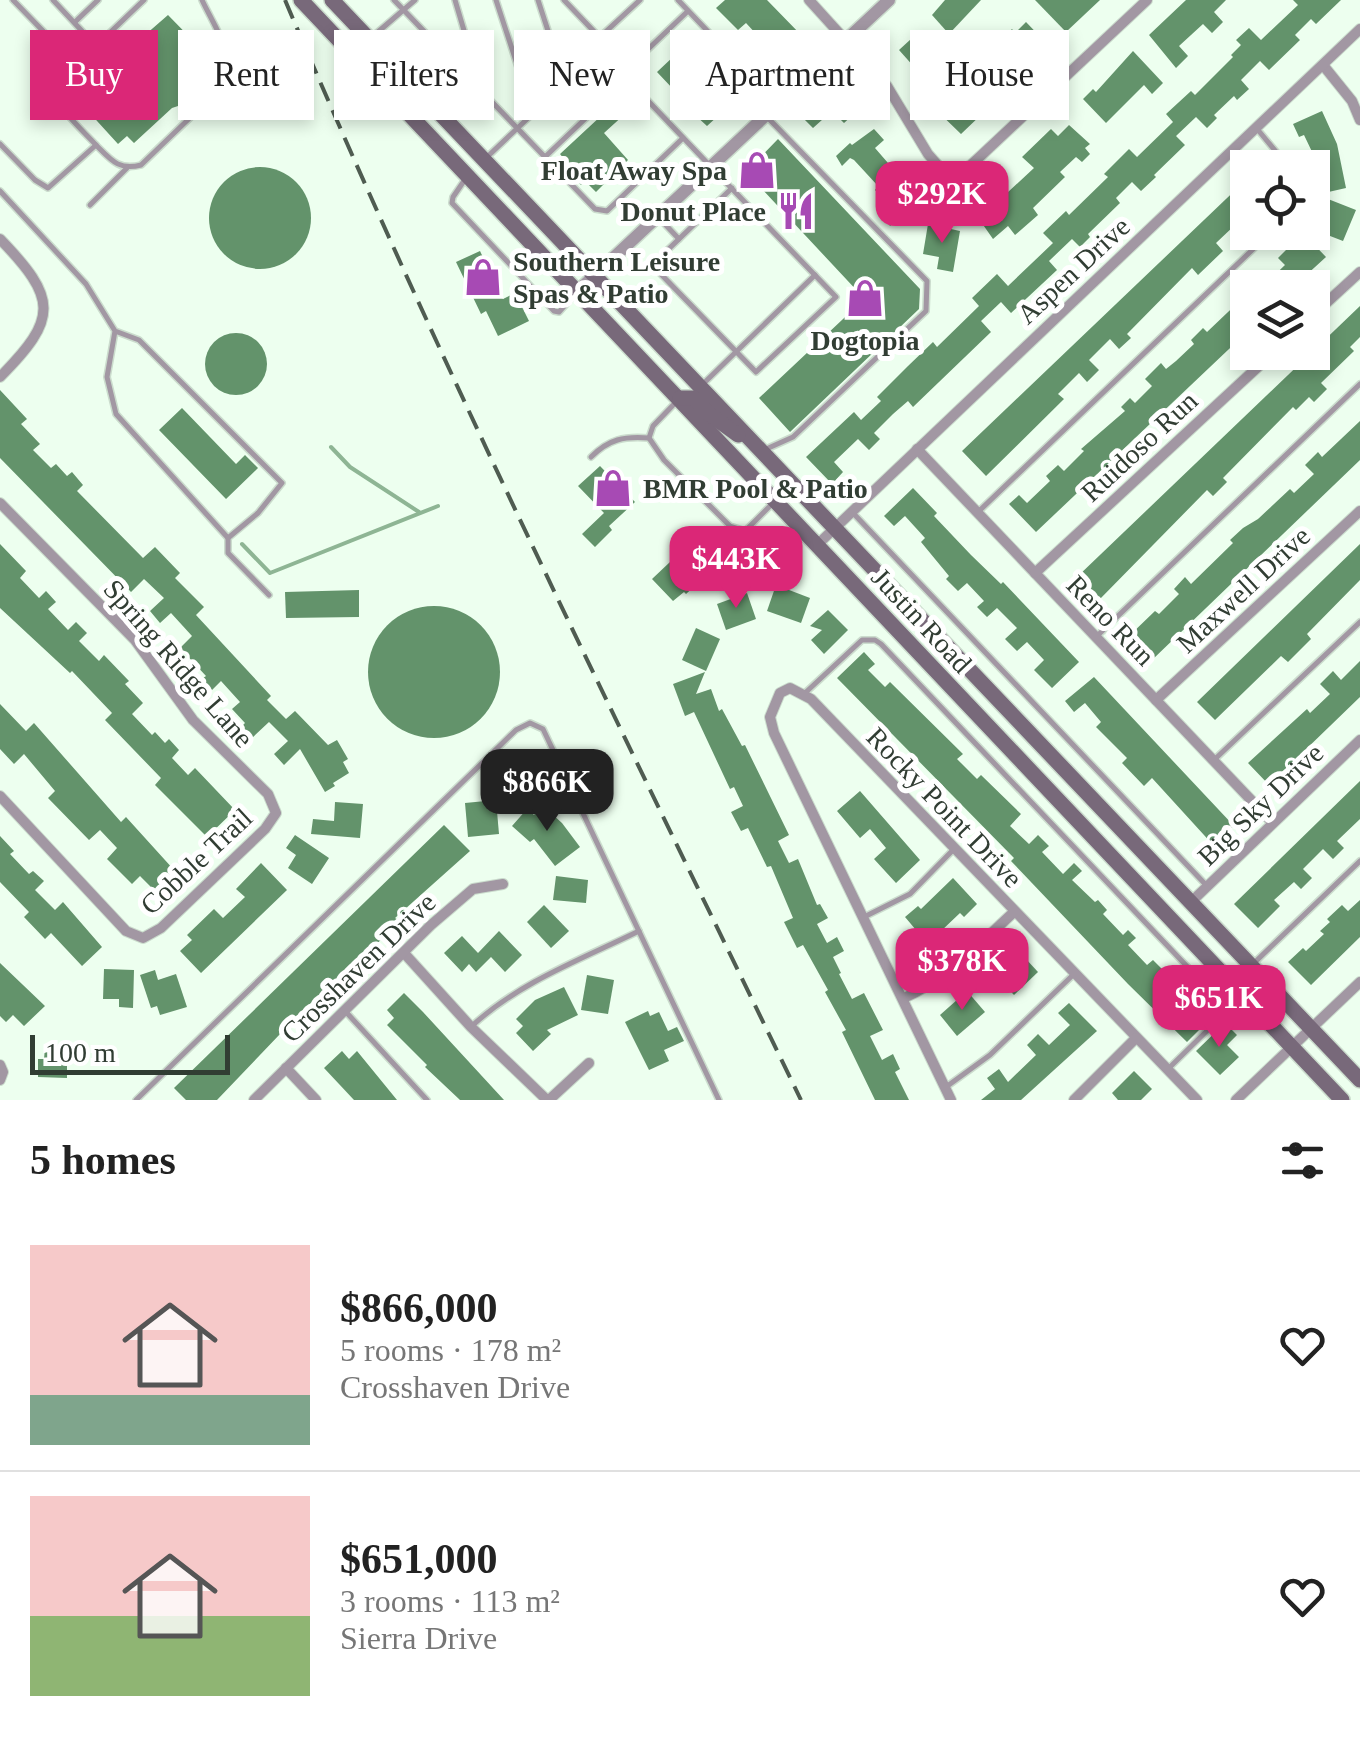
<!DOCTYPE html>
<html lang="en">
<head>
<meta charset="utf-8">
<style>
	:root { --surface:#fff; --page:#f6f6f6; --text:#222; --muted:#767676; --line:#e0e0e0; --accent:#db2777 }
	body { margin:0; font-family:"Times New Roman",serif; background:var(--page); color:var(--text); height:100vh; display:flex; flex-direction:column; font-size:38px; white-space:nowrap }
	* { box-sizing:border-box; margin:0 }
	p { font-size:32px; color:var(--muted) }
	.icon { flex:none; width:55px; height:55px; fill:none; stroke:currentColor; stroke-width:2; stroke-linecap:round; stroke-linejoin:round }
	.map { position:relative; height:1100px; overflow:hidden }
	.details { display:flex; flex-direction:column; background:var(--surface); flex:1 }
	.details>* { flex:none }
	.banner { position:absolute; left:30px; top:30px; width:1300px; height:90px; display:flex; gap:20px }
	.tools { position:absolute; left:1230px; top:150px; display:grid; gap:20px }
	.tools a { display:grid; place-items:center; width:100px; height:100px; border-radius:0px; background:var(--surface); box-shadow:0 5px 15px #0003; font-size:50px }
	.scale { position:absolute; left:30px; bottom:25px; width:200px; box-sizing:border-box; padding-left:10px; border:5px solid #313d33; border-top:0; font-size:28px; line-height:35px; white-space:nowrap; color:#313d33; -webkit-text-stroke:8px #fff; paint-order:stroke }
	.price { position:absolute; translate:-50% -85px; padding:0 22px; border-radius:20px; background:var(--accent); color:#fff; font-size:32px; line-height:65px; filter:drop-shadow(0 2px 5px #0008) }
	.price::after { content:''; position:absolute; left:50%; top:60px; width:30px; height:22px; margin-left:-15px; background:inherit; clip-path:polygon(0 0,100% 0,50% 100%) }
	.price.on { background:#222; color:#fff }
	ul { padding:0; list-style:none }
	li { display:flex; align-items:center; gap:30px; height:250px; padding:0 30px }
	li+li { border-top:2px solid var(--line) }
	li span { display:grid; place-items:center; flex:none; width:280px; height:200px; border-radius:0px; color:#555 }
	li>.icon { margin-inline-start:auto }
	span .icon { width:120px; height:120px; fill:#fffc; stroke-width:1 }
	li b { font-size:42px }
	h2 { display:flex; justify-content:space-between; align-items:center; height:120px; padding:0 30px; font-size:42px }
	.tag { padding:0 35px; border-radius:0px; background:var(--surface); box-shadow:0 5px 15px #0003; font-size:35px; line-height:90px }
	.tag.on { background:var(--accent); color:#fff }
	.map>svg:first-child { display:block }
</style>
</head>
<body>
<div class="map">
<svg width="1360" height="1100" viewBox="0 0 1360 1100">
	<rect width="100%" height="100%" fill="#edffef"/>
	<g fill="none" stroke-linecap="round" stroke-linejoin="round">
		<g stroke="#8eb594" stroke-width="4">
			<path d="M331,447l19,20 69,45"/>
			<path d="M242,544l28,29 168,-67"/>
		</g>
	</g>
	<g fill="#63936b">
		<path d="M725,0h42l36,37 -28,26 -10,-11 4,-4 -23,-25 -8,7 -22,-22z"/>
		<path d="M945,0h36l-32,34 -17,-19z"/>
		<path d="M1035,0h65l-34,32z"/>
		<path d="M1186,0h40l-12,12 9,10 -11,11 -9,-9 -24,22 9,10 -12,12 -27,-33z"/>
		<path d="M1293,0h48l-25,24 -5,-5 -16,16 5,5 -31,30 -9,-9 -19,19 8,9 -12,11 -3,-4 -20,19 3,3 -10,10 -11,-11 -20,19 9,9 -31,30 2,2 -15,14 -9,-9 -16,16 4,5 -32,31 2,3 -10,10 -8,-8 -23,22 8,9 -46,43 -10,-11 -20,19 10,11 -78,75 -5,-6 -15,13 -19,19 6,6 -11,11 -11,-11 -24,23 9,10 -11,12 -26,-27 48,-45 7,8 20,-19 -4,-4 31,-31 25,-24 4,5 42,-41 -7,-8 25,-24 11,12 45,-43 -10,-10 23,-22 3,4 39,-38 -4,-3 25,-25 8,8 36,-35 -7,-8 25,-23 4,4 38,-38 -2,-2 10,-10 -5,-5 13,-12 12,12 37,-35z"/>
		<path d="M168,15l41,42 -17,19 12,13 -14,13 -18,6 -38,35 -7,-7 -9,8 -51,-56 27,-28 12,9z"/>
		<path d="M1026,22l25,26 -26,24 -8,-8 -21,20 8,9 -43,41 -30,-29 11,-10 9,9 23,-21 -12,-13 18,-14 2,3 30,-30 3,4z"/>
		<path d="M911,39l9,10 8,-8 12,12 -11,11 5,5 -10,9 -25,-28z"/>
		<path d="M690,41l51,54 -34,31 -36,-33 3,-3 -17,-18z"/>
		<path d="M1133,51l30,32 -11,11 -8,-9 -38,38 -23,-24 10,-10 3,3z"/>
		<path d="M844,81l21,23 -21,19 -12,-12 -19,17 -11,-11z"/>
		<path d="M616,102l10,11 -22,20 24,27 -32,32 -11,-11 -4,4 -17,-18 4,-3 -8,-10z"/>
		<path d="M1322,111l15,33 9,44 -22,5 -5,-19 -7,2v-17l3,-1 -11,-23 -5,2 -6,-13z"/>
		<path d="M1069,125l21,19 -5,4 5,6 -8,8 -6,-5 -16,15 5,5 -32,31 5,7 -23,20 -7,-9 -15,13 -14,-20 55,-51 -12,-11 29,-28 7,7z"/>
		<path d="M874,129l10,11 -9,8 13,15 -5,5 33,33 -26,25 -12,-17 8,-7 -11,-12 3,-4 -24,-26 -4,-2 -8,8 -6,-10 14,-13 2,2z"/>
		<path d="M778,139l142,150 -1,20 -129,123 -31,-34 101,-95 -4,-4 5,-4 -115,-123z"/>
		<circle cx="260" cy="218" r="51"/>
		<path d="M1248,178v47l-7,6 -6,-6 -19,18 7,8 -25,24 -6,-7 -65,66 4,4 -12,11 -9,-10 -21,21 10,10 -12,12 -8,-9 -21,21 6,5 -78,77 -24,-25z"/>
		<path d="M1328,199l28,11 -13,31 -31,-12v-16l9,3z"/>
		<path d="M928,224l32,7 -7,41 -16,-3 2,-12 -16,-3z"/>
		<path d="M1303,233l23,24 -34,31h-31l24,-23 -7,-7z"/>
		<path d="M480,251l23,48 12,-6 14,28 -31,15 -12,-25 -5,3 -25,-52z"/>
		<path d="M1248,293v38l-212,201 -27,-28 10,-9 8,8 23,-22 -4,-5 12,-11 6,6 20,-20 -3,-2 44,-38 -4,-4 9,-9 5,5 17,-17 -7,-7 16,-16 5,6 10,-8 18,-17 -3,-4 12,-12 4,4z"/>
		<path d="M1360,306v31l-10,10 4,4 -33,32 6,6 -13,13 -5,-5 -13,13 -3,-3 -70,71 4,4 -14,14 -6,-6 -108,110 -22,-23z"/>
		<circle cx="236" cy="364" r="31"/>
		<path d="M0,390l27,29 -6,5 19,20 -7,6 18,18 5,-4 11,12 5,-4 11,13 -6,6 66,67 12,-11 25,26 -5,5 29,29 -8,8 75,81 -4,4 19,19 9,-8 33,34 9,-5 11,19 -5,3 6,11 -16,10 2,3 -10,6 -25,-43 -16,16 -10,-11 14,-13 -19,-19 -17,16 -11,-11 4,-4 -13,-14 8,-7 -19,-21 -9,9 -10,-11 4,-3 -26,-28 12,-12 -21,-23 -11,10 -10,-12 14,-13 -20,-19 -13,13 -131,-134z"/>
		<path d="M182,408l54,56 9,-9 13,13 -32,31 -67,-69z"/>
		<path d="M1360,421v39l-208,200 -24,-23 27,-26 4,3 20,-20 -5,-5 11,-12 6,7 42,-41 -3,-3 13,-12 15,-9 32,-30 4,4 20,-19 -9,-9 13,-13 4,5z"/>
		<path d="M600,466l35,36 -26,24 3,4 -17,17 -13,-13 22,-21 -26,-27z"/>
		<path d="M913,488l24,25 -3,3 37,39 30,29 2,-2 76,80 -27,26 -18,-18 10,-10 -17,-18 -10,9 -12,-12 12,-11 -20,-20 -10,9 -10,-10 7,-6 -17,-18 -9,8 -12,-12 3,-3 -28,-34 4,-4 -20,-22 -11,10 -10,-10z"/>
		<path d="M722,526l11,8 -11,10 6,6 -6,6 2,3 -38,35 -2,-2 -11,9 -21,-22 54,-51 7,7z"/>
		<path d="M0,544l26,27 -6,7 19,20 7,-7 10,11 -8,7 20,21 8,-8 11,11 -8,8 20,20 5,-6 25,26 -4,3 18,19 -11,11 20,21 3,-3 10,11 4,-4 10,11 -7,8 16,17 7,-7 40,42 -28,27 -52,-52 6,-7 -56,-58 7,-7 -40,-42 -2,2 -70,-65z"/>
		<path d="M1360,544v36l-53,54 4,5 -23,23 -7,-6 -66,64 -18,-18z"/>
		<path d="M776,585l34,13 -9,25 -34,-12z"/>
		<path d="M359,590v27l-73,1 -1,-26z"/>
		<path d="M747,593l9,26 -30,11 -9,-26z"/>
		<circle cx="434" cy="672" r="66"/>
		<path d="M828,610l20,20 -24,24 -13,-14 11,-10 -12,-4z"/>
		<path d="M696,628l24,11 -14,32 -24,-11z"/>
		<path d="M864,652l11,12 -7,6 17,17 5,-5 73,72 -6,5 20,20 4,-4 40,39 -11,12 19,18 9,-9 11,11 -7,6 21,22 11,-11 8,8 -10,9 23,22 3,-2 9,10 -4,4 20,21 5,-5 8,8 -8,7 19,20 6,-5 11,11 -9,9 19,20 13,-13 12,12 -10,10 15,16 -17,17 -59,-58 -117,-123 3,-3 -177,-180z"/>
		<path d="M1360,661v36l-91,88 -21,-22 59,-54 3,4 20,-19 -10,-10 13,-13 8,9z"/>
		<path d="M705,672l-9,22 15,-5 8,22 3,-2 20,37 3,-1 44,90 -11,6 11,22 9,-4 19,46 3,-1 8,14 -11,6 10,19 10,-6 7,14 -11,6 8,16 -2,1 13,25 12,-6 19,37 -13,6 12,24 11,-6 7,15 -5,3 14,28h-34l-33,-68 4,-2 -21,-38 3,-2 -25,-45 -6,3 -13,-26 9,-4 -22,-52 -4,1 -19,-39 -7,3 -10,-19 12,-6 -9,-19 -4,2 -36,-77 -9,4 -12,-32z"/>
		<path d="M1094,677l140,149 -20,20 -62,-68 -8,8 -22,-23 5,-5 -31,-31 5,-5 -16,-19 -11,9 -9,-11z"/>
		<path d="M0,704l26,27 8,-8 87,99 5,-5 48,53 -20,20 -14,-14 -8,8 -25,-25 10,-11 -17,-18 -11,10 -41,-42 7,-7 -31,-37 -10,10 -14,-15z"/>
		<path d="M1360,781v38l-23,22 7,7 -11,11 -10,-10 -20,20 9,9 -11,11 -7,-7 -20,18 6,6 -22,22 -24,-24z"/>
		<path d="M860,791l60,69 -24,23 -22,-24 12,-11 -16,-19 -10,9 -23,-27z"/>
		<path d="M496,800l3,34 -31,3 -3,-34z"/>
		<path d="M335,802l28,2 -3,34 -49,-4 2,-15 21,2z"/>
		<path d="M542,805l20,18 18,24 -25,19 -21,-27 -4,3 -18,-16 15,-17 7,6z"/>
		<path d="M444,825l26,26 -75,67 3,2 -21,24 -74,66 -86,90h-31l-12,-12z"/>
		<path d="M295,835l34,23 -17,26 -24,-16 8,-13 -10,-7z"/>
		<path d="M0,836l14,15 -4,3 19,20 4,-3 11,10 -9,9 20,20 8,-8 39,45 -20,19 -31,-33 -6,6 -21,-22 5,-5 -29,-30z"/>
		<path d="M261,863l26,27 -86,83 -21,-22 12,-11 -5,-5 27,-26 9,9 22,-21 -9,-8z"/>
		<path d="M556,876l32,4 -2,23 -33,-3z"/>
		<path d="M953,878l24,26 -13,13 -4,-4 -20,19 4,5 -25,20 -15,-18 12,-9 -11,-13 13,-11 3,3z"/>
		<path d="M1360,900v37l-49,48 -23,-23 15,-14 3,3 18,-17 -4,-3 10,-9 -3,-3 15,-14 6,6z"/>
		<path d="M544,905l25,26 -18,17 -24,-26z"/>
		<path d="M499,931l23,24 -17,17 -14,-15 -15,15 -7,-8 -7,8 -18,-19 18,-17 16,17z"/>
		<path d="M1014,946l24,26 -24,23 -24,-26z"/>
		<path d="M0,963l45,43 -21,20 -11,-11 -7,7 -6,-6z"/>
		<path d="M104,969l30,1 -1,38 -14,-1v-8h-16z"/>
		<path d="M155,970l3,10 18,-6 11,33 -27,8 -3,-9 -6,2 -11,-33z"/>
		<path d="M587,975l27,5 -6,34 -27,-4z"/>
		<path d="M564,987l14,28 -31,15 4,4 -18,17 -17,-18 7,-7 -7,-7 19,-19z"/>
		<path d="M967,991l18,21 -28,24 -17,-21z"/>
		<path d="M404,993l19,19 81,88h-44l-35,-33 2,-2 -40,-40 7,-7 -7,-8z"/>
		<path d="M1069,1003l28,28 -76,69h-40l14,-11 -8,-11 12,-9 9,13 28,-27 -9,-10 11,-11 11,11 21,-20 -12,-12z"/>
		<path d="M648,1011l2,5 9,-4 9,19 9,-4 7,14 -20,9 5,11 -20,9 -24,-48z"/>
		<path d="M1225,1023l12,12 -10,10 12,12 -19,18 -24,-24z"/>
		<path d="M45,1048h22v30l-29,-1v-18h6z"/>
		<path d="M342,1051l7,8 8,-8 40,49h-43l-30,-32z"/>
		<path d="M1134,1071l18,18 -11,11h-23l-6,-7z"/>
	</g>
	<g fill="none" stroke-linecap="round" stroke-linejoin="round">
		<g stroke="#cbdccd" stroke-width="8">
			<g id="service">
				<path d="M13,0l63,65"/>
				<path d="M53,0l43,46 48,-46"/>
				<path d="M394,0l201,209 12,2 76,-73"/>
				<path d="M455,0l26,88"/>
				<path d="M496,0l37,113"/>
				<path d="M538,0l27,83"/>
				<path d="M678,0l97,102"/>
				<path d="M75,22l23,-22"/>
				<path d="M372,37l43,-37"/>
				<path d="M600,37l40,-37"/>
				<path d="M600,50c78,83 157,165 236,247l-80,75 -104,-107 80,-77"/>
				<path d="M644,53l44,-42"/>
				<path d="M1258,130l20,24 6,14"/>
				<path d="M0,144l35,36 13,8 48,-43c-49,-51 -52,-48 0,-99"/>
				<path d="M96,145c15,15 23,26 45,20l86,-83c9,-26 -14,-58 -25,-82"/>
				<path d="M546,156l81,-77"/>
				<path d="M486,158l120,-114 -42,-44"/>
				<path d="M466,178l-13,19 -1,6 102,108 5,1 17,-19"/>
				<path d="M0,191l86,93 29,47 24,9 143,143 -24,30 -30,25 -112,-124 -9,-37 8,-46"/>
				<path d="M90,205l37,-37"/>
				<path d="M660,219l19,20"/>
				<path d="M703,384l112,-109"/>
				<path d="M678,400l-25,26 -4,12 15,22 66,66 15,5 28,-28"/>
				<path d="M764,450l29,-13 133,-126 1,-30 -160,-164"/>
				<path d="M591,457c18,-18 33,-21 58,-19"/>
				<path d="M853,513l354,373"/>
				<path d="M977,513l294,-281"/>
				<path d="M228,538v15l41,42"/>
				<path d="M1096,637l264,-253"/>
				<path d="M805,693l57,-53h13l6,4 337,355 4,11 -3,9 -50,49"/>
				<path d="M1214,760l146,-138"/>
				<path d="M864,917l46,-23 43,-44"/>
				<path d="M1254,963l106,-102"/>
				<path d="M346,1012l81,88"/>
				<path d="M473,1025c47,-43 109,-66 166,-94"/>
				<path d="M946,1087l44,-32 85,-82"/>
				<path d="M136,1100l380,-370 14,-7 13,6 176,371"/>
			</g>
		</g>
		<g stroke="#cbdccd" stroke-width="12">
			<g id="minor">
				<path d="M809,0l78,86 41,68 14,16 11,4 18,-9 176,-165"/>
				<path d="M1323,65l29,36 8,19"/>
				<path d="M0,239c57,59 59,79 0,138"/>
				<path d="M1312,316l48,-44"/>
				<path d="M917,449l355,373"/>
				<path d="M0,503l135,137 58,80 75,74 8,19 -11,16 -104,99 -18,10 -17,-7 -126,-135"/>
				<path d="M817,545l543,-516"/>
				<path d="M1035,573l239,-221"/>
				<path d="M1156,700l204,-189"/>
				<path d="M1192,901l168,-161"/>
				<path d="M404,953l67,74 76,73"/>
				<path d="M904,998c43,-19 75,-54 110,-86"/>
				<path d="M0,1065l3,7 -3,8"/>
				<path d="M286,1068l30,32"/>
				<path d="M254,1100l177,-175 42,-36 30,-5"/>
				<path d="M549,1100l40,-37"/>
				<path d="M951,1100l-177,-367 -4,-16 10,-24 10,-5 21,11 386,401"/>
				<path d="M1074,1100l62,-62"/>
				<path d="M1236,1100l124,-118"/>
			</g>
		</g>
		<g stroke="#cbdccd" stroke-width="15">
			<path id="tertiary" d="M578,291l311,-291"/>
		</g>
		<g stroke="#cbdccd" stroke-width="18">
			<g id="secondary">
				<path d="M301,0l1041,1100"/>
				<path d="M332,0l1028,1080"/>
				<path d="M680,398h14l15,16 29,21"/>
			</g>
		</g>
		<use href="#service" stroke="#a297a3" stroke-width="5"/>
		<use href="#minor" stroke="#a297a3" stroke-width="10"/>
		<use href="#tertiary" stroke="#a297a3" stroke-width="12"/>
		<use href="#secondary" stroke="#78697a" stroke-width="15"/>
		<path stroke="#4f5c51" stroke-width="4" stroke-dasharray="20 10" stroke-linecap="butt" d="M285,0c158,373 339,735 516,1100"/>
	</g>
	<defs>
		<g id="shop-bare" transform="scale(3)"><path d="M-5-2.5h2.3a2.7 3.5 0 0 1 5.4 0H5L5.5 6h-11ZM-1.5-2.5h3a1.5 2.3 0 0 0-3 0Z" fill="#a74ab4" stroke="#fff" stroke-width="2.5" paint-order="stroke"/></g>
		<g id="restaurant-bare" transform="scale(3)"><path d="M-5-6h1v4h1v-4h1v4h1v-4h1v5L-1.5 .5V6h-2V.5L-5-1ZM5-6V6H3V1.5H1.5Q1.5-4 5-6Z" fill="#a74ab4" stroke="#fff" stroke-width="2.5" paint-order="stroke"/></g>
	</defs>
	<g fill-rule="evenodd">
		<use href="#shop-bare" x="757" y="170"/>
		<use href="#restaurant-bare" x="796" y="211"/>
		<use href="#shop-bare" x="483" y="277"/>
		<use href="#shop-bare" x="865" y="298"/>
		<use href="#shop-bare" x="613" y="488"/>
	</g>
	<g text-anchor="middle" stroke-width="10" stroke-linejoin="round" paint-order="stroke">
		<g font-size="28" font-weight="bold" fill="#313d33" stroke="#fff" text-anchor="end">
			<text x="727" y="180">Float Away Spa</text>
			<text x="766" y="221">Donut Place</text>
			<text x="513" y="271" text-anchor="start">Southern Leisure<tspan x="513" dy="32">Spas &amp; Patio</tspan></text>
			<text x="865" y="350" text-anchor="middle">Dogtopia</text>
			<text x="643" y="498" text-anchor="start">BMR Pool &amp; Patio</text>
		</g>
		<g font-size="28" fill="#313d33" stroke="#fff">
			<text transform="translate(1073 270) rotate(-43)" y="10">Aspen Drive</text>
			<text transform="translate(1139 446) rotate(-43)" y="10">Ruidoso Run</text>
			<text transform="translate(1243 589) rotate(-43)" y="10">Maxwell Drive</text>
			<text transform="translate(922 620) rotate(47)" y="10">Justin Road</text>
			<text transform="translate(1111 620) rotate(46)" y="10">Reno Run</text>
			<text transform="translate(179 663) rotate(49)" y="10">Spring Ridge Lane</text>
			<text transform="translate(1260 804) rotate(-44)" y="10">Big Sky Drive</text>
			<text transform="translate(945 807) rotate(46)" y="10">Rocky Point Drive</text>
			<text transform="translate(196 861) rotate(-43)" y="10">Cobble Trail</text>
			<text transform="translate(358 967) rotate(-44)" y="10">Crosshaven Drive</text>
		</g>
	</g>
</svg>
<div class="tools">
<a><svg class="icon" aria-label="locate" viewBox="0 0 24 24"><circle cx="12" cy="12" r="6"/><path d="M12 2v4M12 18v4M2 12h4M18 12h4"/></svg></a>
<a><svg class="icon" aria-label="layers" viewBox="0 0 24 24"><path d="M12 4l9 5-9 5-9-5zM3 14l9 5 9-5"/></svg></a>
</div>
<div class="scale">100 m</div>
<b class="price" style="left:942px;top:246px">$292K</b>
<b class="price" style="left:736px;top:611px">$443K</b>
<b class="price on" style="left:547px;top:834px">$866K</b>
<b class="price" style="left:962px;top:1013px">$378K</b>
<b class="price" style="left:1219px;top:1050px">$651K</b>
<div class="banner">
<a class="tag on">Buy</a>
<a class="tag">Rent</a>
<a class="tag">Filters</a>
<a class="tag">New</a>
<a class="tag">Apartment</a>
<a class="tag">House</a>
</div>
</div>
<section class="details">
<h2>5 homes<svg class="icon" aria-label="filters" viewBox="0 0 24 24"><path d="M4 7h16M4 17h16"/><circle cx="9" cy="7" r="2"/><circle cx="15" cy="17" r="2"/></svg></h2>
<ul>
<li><span style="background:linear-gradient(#f6c9c9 75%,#7fa58c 0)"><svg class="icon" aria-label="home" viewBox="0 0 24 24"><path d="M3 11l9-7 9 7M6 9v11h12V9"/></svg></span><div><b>$866,000</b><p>5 rooms · 178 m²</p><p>Crosshaven Drive</p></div><svg class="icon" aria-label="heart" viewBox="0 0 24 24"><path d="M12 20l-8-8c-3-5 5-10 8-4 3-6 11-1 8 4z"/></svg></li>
<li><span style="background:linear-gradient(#f6c9c9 60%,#8fb573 0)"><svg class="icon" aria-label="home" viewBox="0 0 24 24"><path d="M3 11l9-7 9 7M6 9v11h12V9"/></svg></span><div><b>$651,000</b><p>3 rooms · 113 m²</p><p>Sierra Drive</p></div><svg class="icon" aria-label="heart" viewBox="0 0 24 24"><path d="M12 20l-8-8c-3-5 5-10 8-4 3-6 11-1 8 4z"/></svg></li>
</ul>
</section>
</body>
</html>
